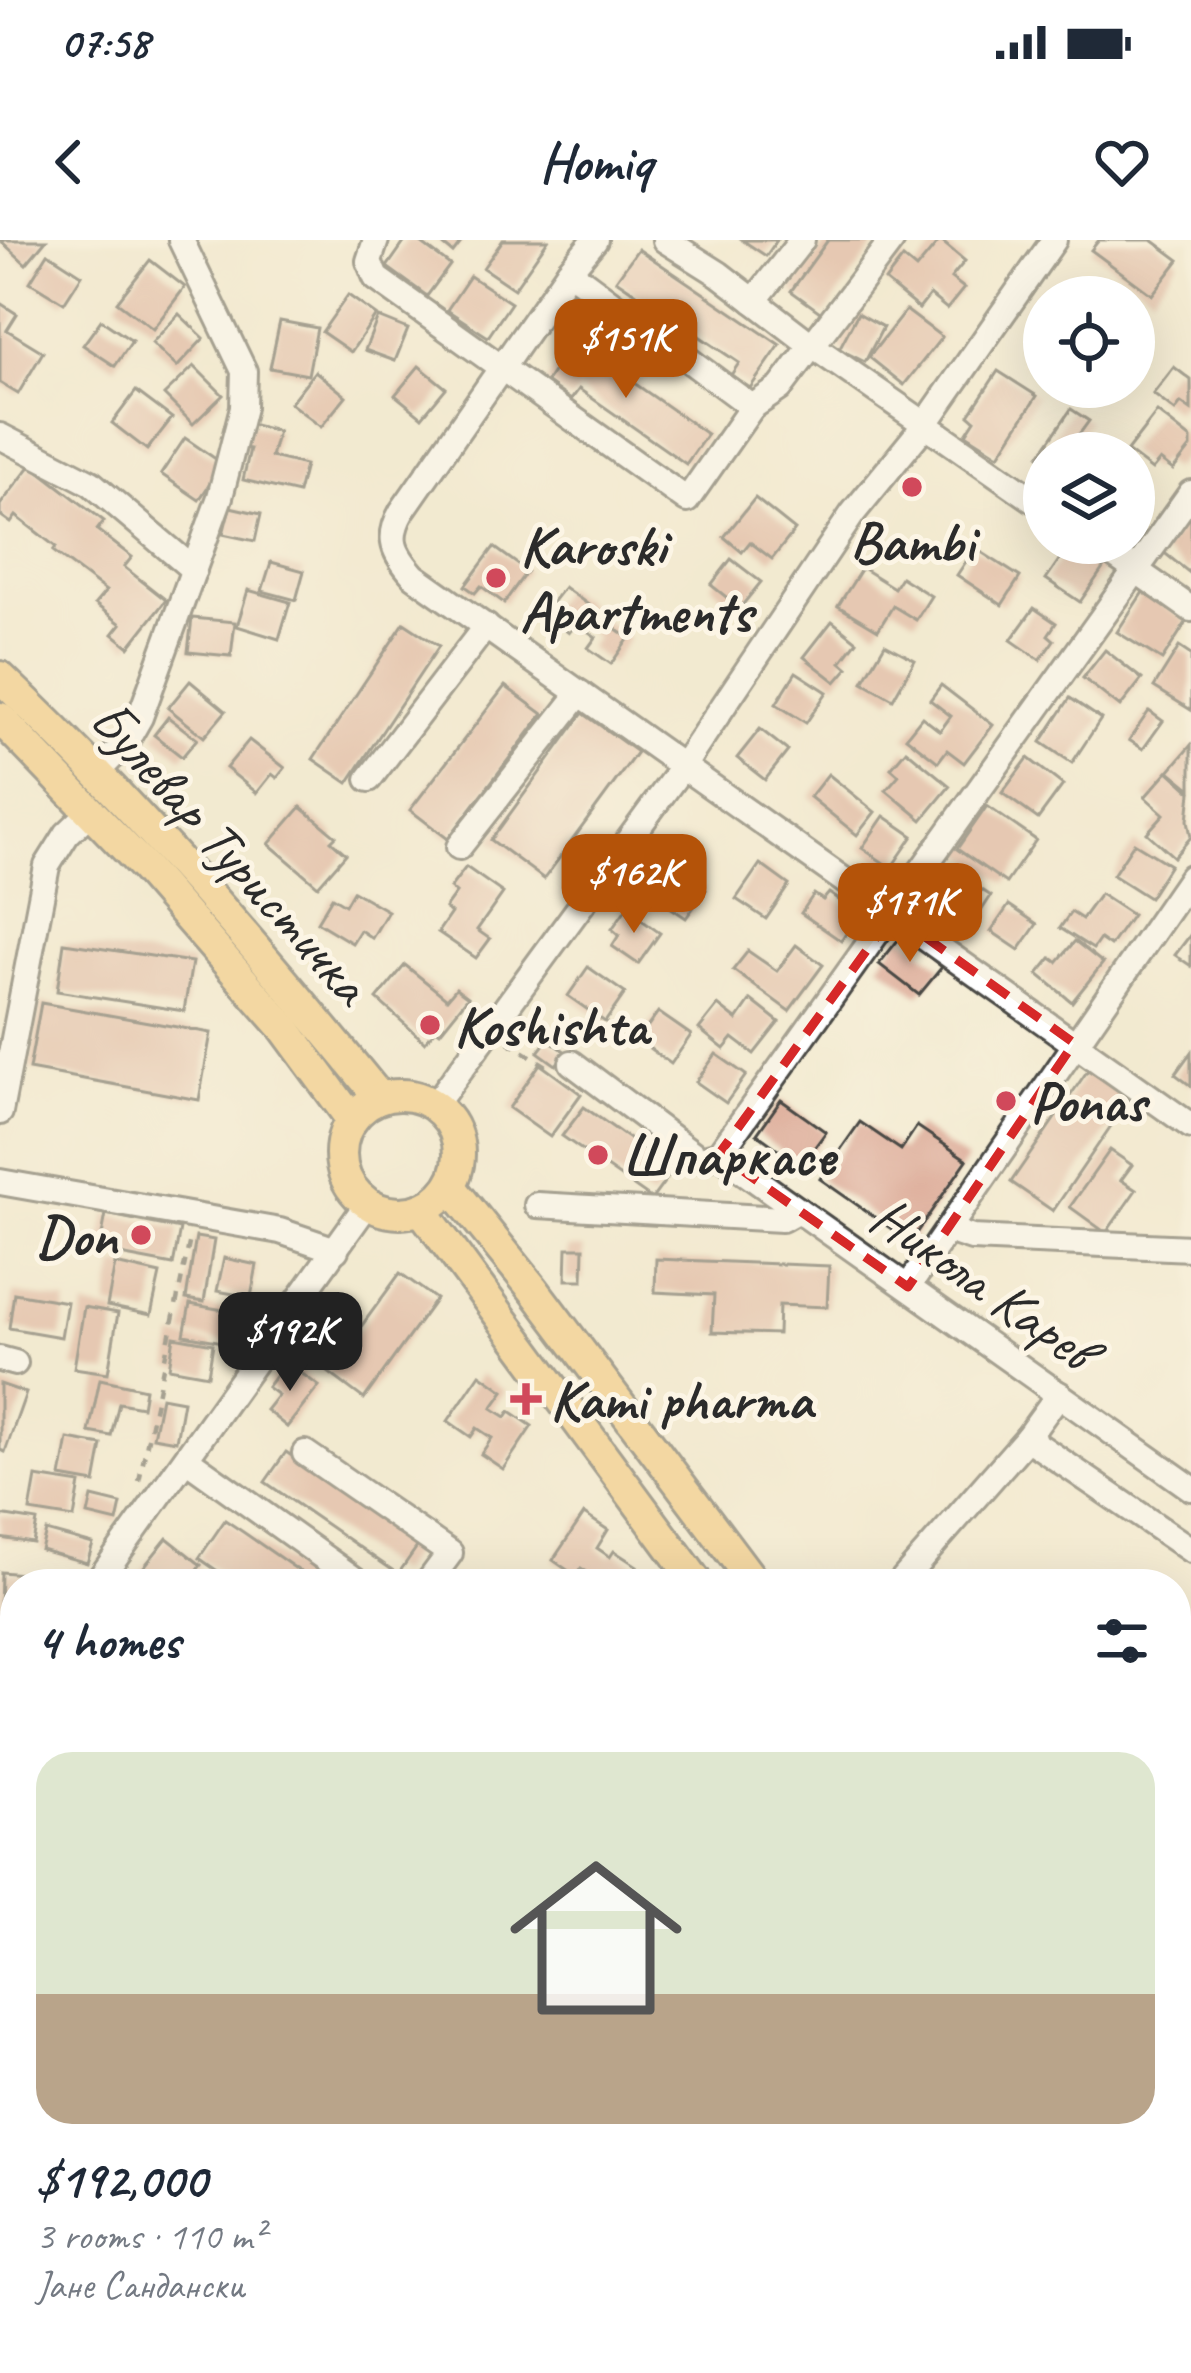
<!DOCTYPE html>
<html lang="en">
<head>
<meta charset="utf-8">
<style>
	:root { --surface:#fff; --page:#f2f2f3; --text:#1f2937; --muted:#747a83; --accent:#b45309 }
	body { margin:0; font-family:Caveat,sans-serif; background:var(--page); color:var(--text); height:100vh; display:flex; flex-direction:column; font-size:45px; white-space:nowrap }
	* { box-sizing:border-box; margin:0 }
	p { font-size:39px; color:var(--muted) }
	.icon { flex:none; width:66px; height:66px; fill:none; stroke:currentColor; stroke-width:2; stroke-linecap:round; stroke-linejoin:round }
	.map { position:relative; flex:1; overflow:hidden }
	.drawer { position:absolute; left:0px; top:1329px; width:1191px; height:804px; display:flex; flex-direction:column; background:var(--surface); border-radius:48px 48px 0 0; box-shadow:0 12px 48px #0002 }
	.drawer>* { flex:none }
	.tools { position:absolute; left:1023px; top:36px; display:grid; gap:24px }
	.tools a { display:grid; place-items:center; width:132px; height:132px; border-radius:50%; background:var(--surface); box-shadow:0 12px 48px #0002; font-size:60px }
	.price { position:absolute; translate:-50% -102px; padding:0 27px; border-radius:24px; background:var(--accent); color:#fff; font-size:39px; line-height:78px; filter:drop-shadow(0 3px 6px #0008) }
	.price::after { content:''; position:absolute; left:50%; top:72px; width:36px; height:27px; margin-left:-18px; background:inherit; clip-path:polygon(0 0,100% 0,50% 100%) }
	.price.active { background:#222; color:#fff }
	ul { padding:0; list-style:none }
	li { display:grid; align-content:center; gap:24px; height:636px; padding:0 36px }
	li span { display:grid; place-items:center; height:372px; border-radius:36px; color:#555 }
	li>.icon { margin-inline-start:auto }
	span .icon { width:216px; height:216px; fill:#fffc; stroke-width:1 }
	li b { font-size:51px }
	h2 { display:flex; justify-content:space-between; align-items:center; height:144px; padding:0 36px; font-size:51px }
	.status { display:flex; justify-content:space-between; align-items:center; height:84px; padding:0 60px; background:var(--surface); direction:ltr }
	.status svg { height:33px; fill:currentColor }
	header { display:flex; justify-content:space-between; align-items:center; height:156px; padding:0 36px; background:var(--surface); font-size:54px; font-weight:600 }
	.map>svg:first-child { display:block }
</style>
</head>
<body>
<div class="status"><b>07:58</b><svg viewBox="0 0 49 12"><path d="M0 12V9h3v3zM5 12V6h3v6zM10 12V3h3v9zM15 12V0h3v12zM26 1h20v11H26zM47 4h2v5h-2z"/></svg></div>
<header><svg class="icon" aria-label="back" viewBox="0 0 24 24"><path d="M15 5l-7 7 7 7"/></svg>Homiq<svg class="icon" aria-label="heart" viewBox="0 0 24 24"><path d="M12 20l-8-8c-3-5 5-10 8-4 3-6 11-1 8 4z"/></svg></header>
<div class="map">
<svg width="1191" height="2133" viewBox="0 0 1191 2133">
	<rect width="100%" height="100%" fill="#fcf5e5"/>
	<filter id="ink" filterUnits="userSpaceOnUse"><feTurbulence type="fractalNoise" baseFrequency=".00833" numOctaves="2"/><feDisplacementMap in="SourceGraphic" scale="24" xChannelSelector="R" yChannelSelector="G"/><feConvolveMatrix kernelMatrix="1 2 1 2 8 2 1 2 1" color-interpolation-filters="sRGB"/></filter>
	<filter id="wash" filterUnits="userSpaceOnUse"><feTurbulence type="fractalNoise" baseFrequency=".004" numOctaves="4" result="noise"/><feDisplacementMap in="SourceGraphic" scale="48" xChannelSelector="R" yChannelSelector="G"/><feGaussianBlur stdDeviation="2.7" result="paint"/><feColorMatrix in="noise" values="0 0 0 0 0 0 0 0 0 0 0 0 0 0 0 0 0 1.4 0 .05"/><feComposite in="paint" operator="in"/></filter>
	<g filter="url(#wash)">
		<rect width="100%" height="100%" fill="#f2ead0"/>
		<g id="blocks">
			<g fill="#d8a18e">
				<path d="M0,0h46l-20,24z"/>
				<path d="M406,0h11l33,25 -23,31 -40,-29z"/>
				<path d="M437,0h26l-10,13z"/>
				<path d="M503,0h45l-34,49 -31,-21z"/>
				<path d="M742,0h35l-11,16z"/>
				<path d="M828,0h51l-55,75 -33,-24z"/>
				<path d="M940,0l25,21 -14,17 13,10 -17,21 -17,-14 -11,14 -34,-28 18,-23 13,11z"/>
				<path d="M1099,0h53l27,20 -27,35 -61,-45z"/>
				<path d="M638,9l142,96 -30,43 -19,-13 8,-12 -123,-83z"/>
				<path d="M48,13l34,22 -18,28 -34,-21z"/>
				<path d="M150,20l35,27 -32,42 -36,-27z"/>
				<path d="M470,36l41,27 -23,34 -41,-27z"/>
				<path d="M348,55l28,20 -25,37 -29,-20z"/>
				<path d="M0,63l17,11 -10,16 36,22 -25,42 -18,-11z"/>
				<path d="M906,70l36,27 -38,48 -35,-28z"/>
				<path d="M858,73l25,14 -18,35 -26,-13z"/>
				<path d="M179,74l25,24 -27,29 -25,-24z"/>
				<path d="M378,77l30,12 -13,32 -30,-11z"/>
				<path d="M101,80l31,21 -17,25 -32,-21z"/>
				<path d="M280,81l37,7 -9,47 -38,-7z"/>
				<path d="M574,101l133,93 -21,30 -107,-75 -8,11 -25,-18z"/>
				<path d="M194,126l29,29 -30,29 -29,-29z"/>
				<path d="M419,126l27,22 -24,29 -27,-22z"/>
				<path d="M1174,127l17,13v30l-10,-7 -6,8 -22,-17z"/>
				<path d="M315,131l31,25 -25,31 -31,-24z"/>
				<path d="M998,131l39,25 -38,59 -33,-21 9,-14 -6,-5z"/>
				<path d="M136,151l36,27 -25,32 -35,-27z"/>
				<path d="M1071,169l18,12 -11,15 19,13 -3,4h-50v7l-5,-4z"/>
				<path d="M1157,172l34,27v8l-18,23 -13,-10 -8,10 -25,-19z"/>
				<path d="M250,184l28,7 -7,26 34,8 -7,28 -55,-13 7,-31 -6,-1z"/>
				<path d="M185,198l38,26 -24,36 -38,-26z"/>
				<path d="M31,225l73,56 -7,9 35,27 -8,10 42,33 -37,47 -16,-13 8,-10 -26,-20 11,-13 -53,-40 3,-4 -40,-31 -5,7 -11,-8v-10z"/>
				<path d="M755,258l40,32 -23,29 -22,-17 -8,10 -18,-15z"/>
				<path d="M230,267l31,7 -6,27 -32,-7z"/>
				<path d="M1191,275v59l-29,-23z"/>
				<path d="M1070,304l34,23 -24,35 -34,-23z"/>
				<path d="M494,307l33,24 -23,32 -23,-17 -6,7 -10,-7z"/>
				<path d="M975,308l45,29 -18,28 -45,-30z"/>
				<path d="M731,319l30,23 -21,26 -29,-23z"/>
				<path d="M271,322l33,9 -8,29 -34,-9z"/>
				<path d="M862,328l32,20 7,-11 30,19 -15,24 -23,-14 -15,24 -40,-24z"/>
				<path d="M564,347l26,19 -21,27 -26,-19z"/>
				<path d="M248,350l42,12 -11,37 -42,-13z"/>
				<path d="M1143,352l44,29 -25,39 -45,-28z"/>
				<path d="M1034,368l22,15 -8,12 6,5 -14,20 -29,-20z"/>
				<path d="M599,377l30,21 -18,26 -23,-16 8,-11 -7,-5z"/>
				<path d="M192,378l43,4 -4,34 -43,-4z"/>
				<path d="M832,381l25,20 -16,21 7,6 -12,14 -32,-25z"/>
				<path d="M404,383l35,23 -91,137 -35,-24z"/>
				<path d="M885,404l30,16 -22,39 -30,-17z"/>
				<path d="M1179,407l12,8v55l-37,-23z"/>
				<path d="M1105,410l37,29 -22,28 -37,-29z"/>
				<path d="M796,432l31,20 -21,31 -30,-19z"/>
				<path d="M190,441l36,30 -22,26 -36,-29z"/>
				<path d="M941,445l52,40 -29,38 -17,-13 -9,12 -32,-25 16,-20 18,14 11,-15 -21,-16z"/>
				<path d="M505,446l38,28 -95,125 -38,-29z"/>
				<path d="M1070,458l31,21 -29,44 -31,-21z"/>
				<path d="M1149,471l14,10 -20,28 -14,-9z"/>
				<path d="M583,473l54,39 -93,127 -53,-39z"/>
				<path d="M168,477l29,22 -15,18 -28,-22z"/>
				<path d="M760,489l28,22 -23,29 -28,-22z"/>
				<path d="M249,500l36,28 -8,10 -5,-4 -15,19 -31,-25z"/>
				<path d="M1191,505v44l-22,-18z"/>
				<path d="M906,510l44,36 -28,34 -36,-30 13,-15 -8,-7z"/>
				<path d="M1028,518l35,27 -25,34 -36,-26z"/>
				<path d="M1168,531l23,21 -3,28 3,17 -17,20 -27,-24 17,-19 -19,-17z"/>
				<path d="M828,534l47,38 -18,23 -47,-38z"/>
				<path d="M987,566l49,34 -30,43 -49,-34z"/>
				<path d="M301,567l35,29 -5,5 15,13 -28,32 -49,-42z"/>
				<path d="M884,576l29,20 -22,32 -29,-20z"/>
				<path d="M1134,603l36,22 -21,33 -36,-23z"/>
				<path d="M667,611l26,17 -7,9 20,13 -20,28 -44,-30z"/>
				<path d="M760,624l29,21 -23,34 -30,-20z"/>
				<path d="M946,626l45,30 -21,32 -46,-31z"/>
				<path d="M466,627l37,26 -26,37 13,9 -14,19 -38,-26 13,-19 -6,-5 11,-15 -6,-5z"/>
				<path d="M353,651l35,20 -16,27 -12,-8 -8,13 -35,-21 15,-25 13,8z"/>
				<path d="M829,653l30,21 -18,27 -40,-28 13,-19 9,6z"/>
				<path d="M1100,654l32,21 -22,31 -10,-7 -7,10 -33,-21 11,-16 11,7z"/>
				<path d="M1009,665l28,19 -18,26 -28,-19z"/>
				<path d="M626,669l34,24 -22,31 -26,-18 7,-11 -7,-6z"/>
				<path d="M1191,694v32l-16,-11z"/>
				<path d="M902,695l40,32 -23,28 -40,-31z"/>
				<path d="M1075,701l28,22 -31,39 -34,-28 13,-16 6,4z"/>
				<path d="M64,703l128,19 -8,49 -127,-20z"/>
				<path d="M796,705l27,20 -34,46 -56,-41 15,-19 29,20z"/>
				<path d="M405,725l42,34 9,-11 12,9 -28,35 -4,-3 -11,13 -48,-43z"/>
				<path d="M588,727l37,26 -20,29 -37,-26z"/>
				<path d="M751,760l28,22 -25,32 -21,-16 -9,11 -25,-20 19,-24 19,15z"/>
				<path d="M41,763l170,30 -12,67 -170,-31z"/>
				<path d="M658,772l33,23 -20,29 -33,-24z"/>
				<path d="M548,799l18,13 -10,13 -18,-13z"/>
				<path d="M1191,812v34l-16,-12z"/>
				<path d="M716,814l30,21 -20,28 -30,-21z"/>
				<path d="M540,824l41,30 -31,43 -41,-29z"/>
				<path d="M1088,830l42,28 -77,113 -42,-29z"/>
				<path d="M781,860l45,32 -25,34 -44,-32z"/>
				<path d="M584,867l89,63 -21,29 -90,-63z"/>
				<path d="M860,882l41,28 16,-24 50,34 -57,82 -90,-63z"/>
				<path d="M1110,910l22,15 -11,15 15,10 -30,43 -36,-26z"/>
				<path d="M106,974l74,15 -7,36 -74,-14z"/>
				<path d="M196,997l18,3 -10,62 -18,-3z"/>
				<path d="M567,1008h17l-1,32h-17z"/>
				<path d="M224,1018l33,7 -6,32 -34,-6z"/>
				<path d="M656,1019l173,7 -2,41 -48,-2 -1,29 -66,-2 2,-37 -59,-3z"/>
				<path d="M115,1024l45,10 -9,41 -44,-9z"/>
				<path d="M400,1033l36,26 -72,100 -36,-27z"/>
				<path d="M14,1053l53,9 -6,35 -52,-9z"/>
				<path d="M190,1064l44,8 -6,31 -44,-8z"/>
				<path d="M84,1067l34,6 -10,60 -34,-5z"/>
				<path d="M174,1097l39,7 -5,31 -39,-7z"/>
				<path d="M286,1122l33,24 -32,41 -21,-17 12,-15 -11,-8z"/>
				<path d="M480,1134l24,17 -12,17 14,9 4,-6 22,15 -29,43 -22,-15 11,-16 -15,-10 -6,9 -23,-16z"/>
				<path d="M100,1139l45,10 -3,18 -23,-4 -8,33 -22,-4z"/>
				<path d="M0,1144l26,9 -21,59 -5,-2z"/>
				<path d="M161,1157l22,4 -7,40 -23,-4z"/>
				<path d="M68,1199l34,6 -7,38 -34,-6z"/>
				<path d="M286,1212l133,92 -21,30 -133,-92z"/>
				<path d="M36,1237l44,7 -6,34 -44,-7z"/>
				<path d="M92,1257l29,7 -4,18 -29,-7z"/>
				<path d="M584,1274l24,16 -11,18 13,9 4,-6 23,15 -13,18h-32l4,-6 -15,-10 -5,8 -23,-16z"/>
				<path d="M0,1275l37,6 -4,22 -33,-5z"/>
				<path d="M225,1280l18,12 75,52h-82l-37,-26z"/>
				<path d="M46,1291l47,13 -6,19 -46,-13z"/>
				<path d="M167,1298l34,27 -15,19h-33l-14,-11z"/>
				<path d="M1,1332l34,3 -1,9h-19v30l-15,-1z"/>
				<path d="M0,1577l15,2v137l-14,-2 3,-27h-4z"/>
				<path d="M1176,1605l15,12 -6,21 6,4v72l-15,-12z"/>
				<path d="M0,1827l15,3v29l-15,-3z"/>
				<path d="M0,1872l15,1v30l-10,-1 -5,6z"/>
				<path d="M15,1983v39l-15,-14v-9z"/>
				<path d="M1191,2035v34l-15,-17z"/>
				<path d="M15,2059v59h14l-15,15h-14v-59z"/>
				<path d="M108,2118h60l5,8 -12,7h-80z"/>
				<path d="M253,2118h65l10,11 -4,4h-87z"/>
				<path d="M483,2118h63l14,15h-63z"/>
				<path d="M598,2118h40l-12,15h-10z"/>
				<path d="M716,2118h64l12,13 -77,2 -7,-7z"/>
				<path d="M1014,2118l13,15h-32l17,-15z"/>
				<path d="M1035,2118h64l14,15h-65z"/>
			</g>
		</g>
	</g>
	<g filter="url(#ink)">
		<use href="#blocks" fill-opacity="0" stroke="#494844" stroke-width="3"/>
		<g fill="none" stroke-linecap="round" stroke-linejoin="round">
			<g stroke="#494844" stroke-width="30">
				<g id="minor">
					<path d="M376,0l-7,21 7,17 311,222 65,-93 28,-19 112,-148"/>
					<path d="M595,0l-26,31 -167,240c-16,28 -8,42 12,65l777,550"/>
					<path d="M665,0l54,34 95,73 230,160"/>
					<path d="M569,31l183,136"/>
					<path d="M754,61l48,-61"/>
					<path d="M0,196l91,47 103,87"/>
					<path d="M1097,303l94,66"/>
					<path d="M96,533l28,-28 16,-28 80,-220 23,-90 1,-36 -63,-131"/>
					<path d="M369,539l117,-153"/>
					<path d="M459,607l121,-154"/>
					<path d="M572,823l128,96 19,-5"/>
					<path d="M434,866l249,-340 170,-253 71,-87 130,-186"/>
					<path d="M0,872l47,-246 20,-32 24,-23"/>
					<path d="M719,914l472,-661"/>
					<path d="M719,914l472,334"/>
					<path d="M0,942l280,49 56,19"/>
					<path d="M537,965l245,14 16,-9"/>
					<path d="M948,990l24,8 219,10"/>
					<path d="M908,1047l283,-410"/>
					<path d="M0,1119l15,4"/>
					<path d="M1059,1154l-32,44 164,112"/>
					<path d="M305,1213l145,100 -23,31"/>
					<path d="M186,1219l175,125"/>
					<path d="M96,1344l272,-381"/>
					<path d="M899,1344l128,-146"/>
					<path d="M0,1413l15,8"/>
					<path d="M0,1478l15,-21"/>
					<path d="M0,1763l15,11"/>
					<path d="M0,1947l15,-16"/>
					<path d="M427,2118l15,15"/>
					<path d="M798,2118l16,15"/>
					<path d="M1114,2118l14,15"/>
					<path d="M79,2133l12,-15"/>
					<path d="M836,2133l16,-15"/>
				</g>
			</g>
			<g stroke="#494844" stroke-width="36">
				<g id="major">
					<path d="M0,437c137,129 261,275 380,421"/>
					<path d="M0,478l143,148 142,163 67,91"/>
					<circle cx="400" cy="914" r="59"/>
					<path d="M450,946l84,104 221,294"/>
					<path d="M421,969l277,375"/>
					<path d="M1176,1875l15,16"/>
					<path d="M1176,1939l15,14"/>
				</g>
			</g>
			<g stroke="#494844" stroke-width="4.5" stroke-dasharray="9 9" stroke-linecap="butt">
				<path d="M508,802l42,26"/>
				<path d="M139,1241l51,-242"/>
			</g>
			<use href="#minor" stroke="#fff" stroke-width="24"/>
			<use href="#major" stroke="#f4c26a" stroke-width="30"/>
		</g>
	</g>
	<path d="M0 0H1191V2133H0ZM893,674l181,129 -166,244 -189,-133z" fill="#f2ead0" fill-opacity=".55" fill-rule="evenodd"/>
	<path fill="none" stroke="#d62828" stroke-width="9" stroke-dasharray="24 15" stroke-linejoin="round" d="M893,674l181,129 -166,244 -189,-133z"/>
	<g fill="#d1495b" stroke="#fcf5e5" stroke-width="4.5">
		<circle cx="912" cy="247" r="12"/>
		<circle cx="496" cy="338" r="12"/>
		<circle cx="430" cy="785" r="12"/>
		<circle cx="1006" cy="861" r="12"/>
		<circle cx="598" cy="915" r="12"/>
		<circle cx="141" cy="995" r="12"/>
		<path d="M520 1141h12v12h12v12h-12v12h-12v-12h-12v-12h12z"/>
	</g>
	<g text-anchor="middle" stroke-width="10" stroke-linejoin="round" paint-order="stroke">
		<g font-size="57" font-weight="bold" fill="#2b2b2b" stroke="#fcf5e5" text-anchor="start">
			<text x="912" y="321" text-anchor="middle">Bambi</text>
			<text x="520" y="325">Karoski<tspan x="520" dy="66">Apartments</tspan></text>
			<text x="454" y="805">Koshishta</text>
			<text x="1030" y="881">Ponas</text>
			<text x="622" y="935">Шпаркасе</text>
			<text x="117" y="1015" text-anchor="end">Don</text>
			<text x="550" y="1179">Kami pharma</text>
		</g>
		<g font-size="57" fill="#2b2b2b" stroke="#fcf5e5">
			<text transform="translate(231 611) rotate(48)" y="20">Булевар Туристичка</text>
			<text transform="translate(983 1042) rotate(35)" y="20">Никола Карев</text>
		</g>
	</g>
</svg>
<div class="tools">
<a><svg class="icon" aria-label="locate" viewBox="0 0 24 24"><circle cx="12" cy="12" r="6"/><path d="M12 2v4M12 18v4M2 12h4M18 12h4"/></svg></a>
<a><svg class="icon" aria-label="layers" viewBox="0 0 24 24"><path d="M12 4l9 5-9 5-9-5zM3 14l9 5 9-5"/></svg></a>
</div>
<b class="price" style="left:626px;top:161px">$151K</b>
<b class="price" style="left:634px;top:696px">$162K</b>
<b class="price" style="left:910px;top:725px">$171K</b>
<b class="price active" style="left:290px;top:1154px">$192K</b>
<section class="drawer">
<h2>4 homes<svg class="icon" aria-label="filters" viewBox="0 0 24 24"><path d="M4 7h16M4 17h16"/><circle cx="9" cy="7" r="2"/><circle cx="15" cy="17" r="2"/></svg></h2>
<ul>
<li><span style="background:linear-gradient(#dfe7d0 65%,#b9a48a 0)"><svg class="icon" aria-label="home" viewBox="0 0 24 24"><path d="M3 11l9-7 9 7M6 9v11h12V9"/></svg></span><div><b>$192,000</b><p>3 rooms · 110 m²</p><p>Јане Сандански</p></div></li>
</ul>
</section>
</div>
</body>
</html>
